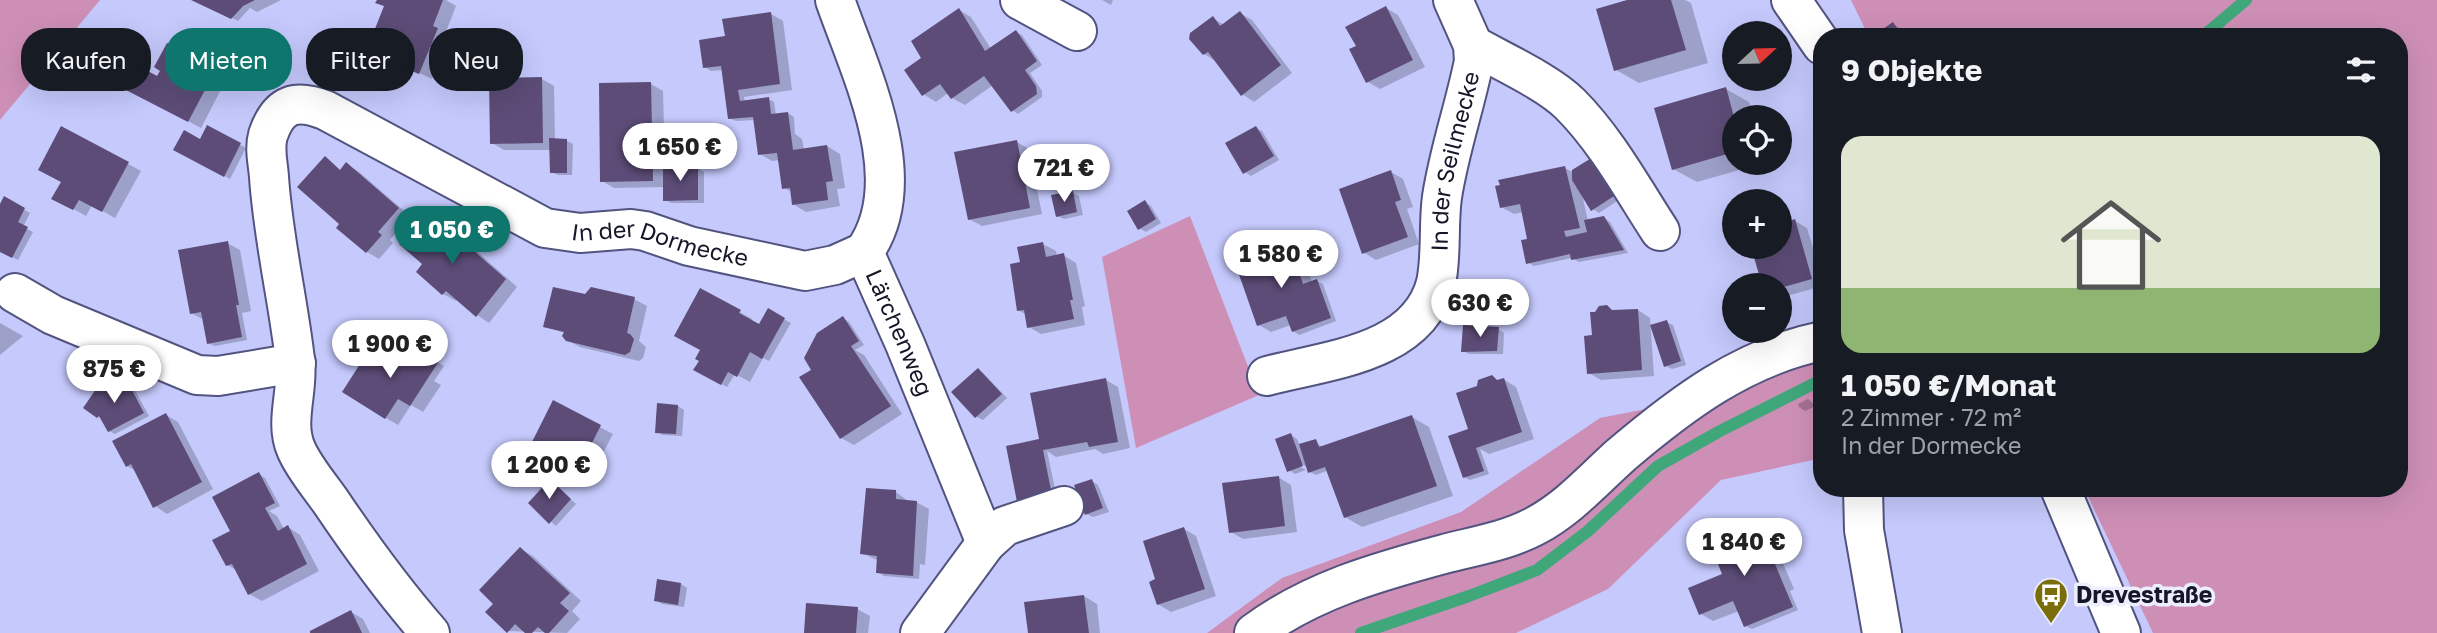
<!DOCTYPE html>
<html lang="de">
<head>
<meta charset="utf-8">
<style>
	:root { --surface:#171b24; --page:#20242c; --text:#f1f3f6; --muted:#9ea1a6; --accent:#0f766e }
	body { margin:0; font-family:"Golos Text",sans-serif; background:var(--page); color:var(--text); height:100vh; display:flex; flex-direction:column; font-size:26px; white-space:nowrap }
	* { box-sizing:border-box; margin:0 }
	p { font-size:23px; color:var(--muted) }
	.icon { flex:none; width:38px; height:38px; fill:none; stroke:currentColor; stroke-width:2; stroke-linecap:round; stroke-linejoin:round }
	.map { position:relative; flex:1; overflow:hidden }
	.sheet { position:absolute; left:1813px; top:28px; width:595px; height:469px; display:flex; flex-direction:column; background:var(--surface); border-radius:28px; box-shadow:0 7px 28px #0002 }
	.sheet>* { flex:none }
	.banner { position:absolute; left:21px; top:28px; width:665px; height:63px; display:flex; gap:14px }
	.needle { width:46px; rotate:68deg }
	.controls { position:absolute; left:1722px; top:21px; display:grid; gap:14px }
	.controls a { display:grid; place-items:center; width:70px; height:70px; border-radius:50%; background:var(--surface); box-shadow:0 7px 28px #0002; font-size:35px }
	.price { position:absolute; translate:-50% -60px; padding:0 16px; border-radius:24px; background:#fff; color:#222; font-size:23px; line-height:46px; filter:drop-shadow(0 2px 4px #0008) }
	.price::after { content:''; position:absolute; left:50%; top:42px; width:21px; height:16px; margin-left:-10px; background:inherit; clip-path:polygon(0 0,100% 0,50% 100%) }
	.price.selected { background:var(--accent); color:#fff }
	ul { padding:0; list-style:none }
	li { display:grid; align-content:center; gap:14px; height:371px; padding:0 28px }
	li span { display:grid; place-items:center; height:217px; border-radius:21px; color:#555 }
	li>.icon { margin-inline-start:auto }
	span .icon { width:126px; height:126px; fill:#fffc; stroke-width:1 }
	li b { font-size:30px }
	h2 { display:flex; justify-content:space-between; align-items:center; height:84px; padding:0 28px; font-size:30px }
	.pill { padding:0 24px; border-radius:28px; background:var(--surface); box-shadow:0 7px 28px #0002; font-size:24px; line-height:63px }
	.pill.selected { background:var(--accent); color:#fff }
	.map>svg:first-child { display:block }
</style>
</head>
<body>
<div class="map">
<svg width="2437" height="633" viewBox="0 0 2437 633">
	<rect width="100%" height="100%" fill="#c5c9fc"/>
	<g fill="#ce8fb7">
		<path d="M0,0h100l-100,120z"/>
		<path d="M1851,0h586v633h-284l-69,-145h315v-451h-530z"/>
		<path d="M1190,216l69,179 -123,53 -34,-191z"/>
		<path d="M1816,361l6,1v96l-101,22 -113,109 -92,44h-309l75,-55 179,-66 139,-94 133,-26z"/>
	</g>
	<g fill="#0003">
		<path d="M197,0h84l-24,12 -7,-4 -12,13z"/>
		<path d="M379,0h67l10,6 -11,28 4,3 -17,42 -63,-30 17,-42z"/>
		<path d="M1102,0h11l-2,5z"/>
		<path d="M1633,0h52l6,3 17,60 -69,20 -23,-13z"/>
		<path d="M1386,8l12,7 27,52 -45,22 -12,-7 -10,-35z"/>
		<path d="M959,10l12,7 20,32 25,-17 6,3 20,30 -12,8 12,18v6l-24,17 -6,-4 -19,-25 -28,20 -13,-7 -4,-5 -12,9 -13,-8 1,-36z"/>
		<path d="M1240,13l12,7 40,53 -38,29 -12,-8 -25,-32 -13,-8 9,-36 11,7z"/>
		<path d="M771,14l12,7 9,69 -48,7 1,5 23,-3 6,3 2,13 12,-2 6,4 1,17 7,5 2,11 23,-4 13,8 5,34 -8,1 3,17 -34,6 -13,-8 -1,-12 -8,-4 -4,-28 -8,1 -12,-7 -5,-34 -19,1 -7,-3 -6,-48 -12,1 -6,-4 21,-30z"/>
		<path d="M1893,24l6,4 7,9h-20z"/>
		<path d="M168,45l59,33 -26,50 -50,-27z"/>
		<path d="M542,79l12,7 1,54 12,1 6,3 -1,31h-14l-7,-3v-22h-47l-12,-7z"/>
		<path d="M651,84l12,7 2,77h32l7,4v31h-33l-6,-3v-13l-51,1 -12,-7z"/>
		<path d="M1726,89l23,13 4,15h-19v46h30l-67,19 -24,-13z"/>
		<path d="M208,127l38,21 -16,31 -54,-30 25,-8z"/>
		<path d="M62,128l79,43 -26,47 -23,-13 -6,11 -32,-18 9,-17z"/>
		<path d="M1256,128l6,3 17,29 -28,16 -6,-4z"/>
		<path d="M1017,142l12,7 13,65 -60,12 -13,-7z"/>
		<path d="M331,162l10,9 6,-6 12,7 51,44 -20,24 3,3 -14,16 -12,-7z"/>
		<path d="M1565,168l57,30 -23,15 -6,-4 -11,-15 6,27 16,-3 6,4 18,31 -49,9 -7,-4 -38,8 -6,-4 2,-22 -6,-28 -10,2 -13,-7z"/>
		<path d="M1391,172l12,7 10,28 -6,2 12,35 -43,16 -13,-8z"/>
		<path d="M1073,193l6,3 4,19 -19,4 -7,-3z"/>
		<path d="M5,199l25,14 -7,14 10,5 -15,28 -18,-9v-43z"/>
		<path d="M1145,202l6,4 10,17 -15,9 -7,-4z"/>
		<path d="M425,217l24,19 3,-3 12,7 53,47 -28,36 -12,-8 -19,-16 -2,2 -13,-7 -25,-22 7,-8z"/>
		<path d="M1795,221l12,7 15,50v8l-42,12v-13h-16l-12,-38h28v-21z"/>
		<path d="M227,243l13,7 11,61 -9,2 5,27 -32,6 -7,-3 -4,-23 -13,-7z"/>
		<path d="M1043,244l13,7 1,6 6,-2 13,8 9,43 -3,1 3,18 -44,9 -12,-7 -4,-13 -7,-4 4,-46z"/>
		<path d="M1289,245l12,7 11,30 5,-1 6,3 13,37 -37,14 -6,-4 -2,-6 -20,7 -12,-7z"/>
		<path d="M701,290l51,29 -2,3 10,6 9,-17 22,12 -22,38 -6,-3 -13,24 -15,-8 -8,13 -31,-17 6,-9z"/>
		<path d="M585,296l49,3 13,7 -8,35 7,6 -3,11 -4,3 -59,-14 -13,-7 -2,-7 -20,-7z"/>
		<path d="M1638,310l12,8 4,58 -53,4 -12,-7 5,-36 21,-25z"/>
		<path d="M843,318l6,4 15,23 -9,5 9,5 38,59 -48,31 -13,-7 -26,-68z"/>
		<path d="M1666,322l7,3 13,40 -14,4 -6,-3z"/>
		<path d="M0,323l23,13 -23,19z"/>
		<path d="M1498,329l6,4 -1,21h-34l-6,-3z"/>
		<path d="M412,346l32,20 -10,15 7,4 -18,27 -12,-7 -13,20 -12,-7 1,-56 15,-1z"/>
		<path d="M978,370l6,4 23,24 -24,22 -6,-3z"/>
		<path d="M1503,379l13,8 18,52 -45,15 -9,-5 9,25 -19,6 -6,-3 35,-96z"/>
		<path d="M125,380l6,3 18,33 -34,18 -6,-3 -7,-12 -17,-11 32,-18z"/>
		<path d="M1106,380l12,7 12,61 -27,6 -8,-5 -39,8 -9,-6 10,47 -49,-51 31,-6z"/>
		<path d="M1808,399l8,7 -11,5 -6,-4 -1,-3z"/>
		<path d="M554,403l59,31 -20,38 -47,-23z"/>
		<path d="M678,406l6,4 -2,26 -19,-1 -6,-3z"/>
		<path d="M166,415l12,7 35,67 -46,25 -12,-8 -19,-35 -9,-5z"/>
		<path d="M1412,417l17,10 24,69 -91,31 -17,-10 -16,-47 -13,5 -6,-3 -2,-4 -12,-8 -2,3 12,7 -11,4 -6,-4 2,-35 6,4 3,7 15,-5 8,7z"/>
		<path d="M259,474l6,4 15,28 -11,5 8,5 7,13 4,-2 12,8 19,36 -57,30 -13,-7 -11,-23 -11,-6 5,-33z"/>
		<path d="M1278,477l13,8 6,47 -54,7 -12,-7z"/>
		<path d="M550,481l26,23 -20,22 -26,-23z"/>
		<path d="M1092,481l6,4 11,27 -16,5 -6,-3z"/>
		<path d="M896,492l12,9 8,1 13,7 -4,56 -5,-1 -1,15 -35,-3 -6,-4 1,-11 -17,-8z"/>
		<path d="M1751,526l23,16 20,47 -4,2 8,19 -46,19 -7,-3 -6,-15 -26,10 -12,-7 23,-39 8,-27z"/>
		<path d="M1184,529l12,7 20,60 -45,16 -13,-8v-24z"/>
		<path d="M520,549l13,7 48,45 -9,10 8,8 -13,14 -59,-2 -12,-27z"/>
		<path d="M681,584l6,4 -3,19 -22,-3 -6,-4z"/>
		<path d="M1084,596l13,8 3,29h-71z"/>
		<path d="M857,609l13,7 -2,17h-63z"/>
		<path d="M351,612l12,7 7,14h-58z"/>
	</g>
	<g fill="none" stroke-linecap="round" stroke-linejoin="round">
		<g stroke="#40a77a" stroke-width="12">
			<path d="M2202,37l44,-37"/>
			<path d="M1361,633l108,-37 68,-26 51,-39 70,-65 62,-35 97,-49"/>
		</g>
	</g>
	<g fill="#5c4c77">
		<path d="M191,0h64l-12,6 -12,13z"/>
		<path d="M377,0h66l-10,26 5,2 -19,46 -20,-8 1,-3 -33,-14 17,-43 -9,-3z"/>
		<path d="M1627,0h44l15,50 -72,21 -18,-62z"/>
		<path d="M1386,6l27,54 -47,23 -17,-34 7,-3 -11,-19z"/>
		<path d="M959,8l26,43 31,-21 21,31 -12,9 11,16 1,8 -26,18 -27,-36 -33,23 -11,-15 -18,12 -18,-26 17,-12 -10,-17z"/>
		<path d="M1240,11l41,54 -40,31 -33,-44 -5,3 -14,-16 1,-6 23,-17 7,10z"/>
		<path d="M771,12l9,72 -42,6 2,11 29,-4 2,17 17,-2 5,38 34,-5 6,36 -7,1 2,18 -36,5 -2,-17 -8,1 -5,-36 -19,2 -5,-38 -25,2 -7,-53 -18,2 -4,-28 26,-4 -3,-17z"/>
		<path d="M1893,22l10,15h-19l-4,-6z"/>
		<path d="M167,43l49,26 -28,53 -66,-34 13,-24 22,12 3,-5 -6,-4z"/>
		<path d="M542,77l1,66 -53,1 -1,-66z"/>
		<path d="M651,82l2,99 -53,1 -1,-99z"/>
		<path d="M1726,87l8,30v35l-62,18 -18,-62z"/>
		<path d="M207,125l34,18 -17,34 -51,-27 11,-20 16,9z"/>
		<path d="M61,126l68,36 -27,50 -23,-12 -6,10 -22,-11 10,-17 -23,-12z"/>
		<path d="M1256,126l18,30 -31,18 -18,-31z"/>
		<path d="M549,138l18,1v34h-17z"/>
		<path d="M1017,140l13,68 -62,12 -14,-68z"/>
		<path d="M325,156l15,14 6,-8 53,46 -21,24 4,3 -16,18 -30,-25 3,-4 -42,-37z"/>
		<path d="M1593,157l24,37 -26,17 -19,-31v-10z"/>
		<path d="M663,166h35v34l-35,1z"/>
		<path d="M1565,166l15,62 -16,3 2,6 21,-5 -3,-12 20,-4 20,34 -53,10 -1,-6 -44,10 -5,-24 6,-1 -7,-35 -20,4 -5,-22 5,-1 -2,-5z"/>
		<path d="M1391,170l10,30 -6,2 13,35 -46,17 -23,-65z"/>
		<path d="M1073,191l4,21 -21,5 -5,-22z"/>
		<path d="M4,196l21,12 -7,14 10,5 -16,31 -12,-6v-48z"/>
		<path d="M1145,200l11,19 -18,11 -11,-19z"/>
		<path d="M424,215l23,20 4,-4 55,48 -30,38 -30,-26 -4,4 -26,-23 6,-8 -23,-20z"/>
		<path d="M1795,219l17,60 -32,9v-3h-18l-11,-38h29v-23z"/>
		<path d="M228,241l11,64h-3l6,32 -35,7 -6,-32 -11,2 -12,-64z"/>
		<path d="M1043,242l3,15 18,-4 9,47h-3l4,19 -47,9 -3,-18 -7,1 -7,-47 10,-2 -3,-15z"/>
		<path d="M1289,243l14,41 14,-5 14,39 -39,14 -6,-16 -29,10 -22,-63z"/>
		<path d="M553,287l32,7 6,-7 44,10 -8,36 3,1 4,5 -4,13 -5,3 -59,-14 -4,-5 2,-4 -21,-5z"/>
		<path d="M700,288l41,22 -2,3 20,11 9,-16 17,10 -23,41 -12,-7 -13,25 -9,-5 -7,13 -28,-15 6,-9 -4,-2 5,-9 -26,-14z"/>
		<path d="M1607,305l5,5 26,-1 4,61 -55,4 -3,-38 8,-1 -2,-23h5l4,-6z"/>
		<path d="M843,316l16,25 -8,5 40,60 -51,33 -41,-62 12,-7 -7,-12 13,-25z"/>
		<path d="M1667,320l14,41 -17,6 -14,-42z"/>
		<path d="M1463,325l36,2 -2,24 -36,1z"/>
		<path d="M411,344l28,17 -29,45 -12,-7 -13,20 -43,-27 27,-42 17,10 5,-7 11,6z"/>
		<path d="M978,368l24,26 -27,24 -24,-26z"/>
		<path d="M1492,375l5,5 7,-2 18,54 -46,16 8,23 -21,7 -15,-42 20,-7 -12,-36 21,-7 1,-6z"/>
		<path d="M125,377l19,36 -36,19 -9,-16 -2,2 -14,-10 20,-29 14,10z"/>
		<path d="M1106,378l12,64 -29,5 -2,-5 -44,8 9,45 -34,12 -12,-61 33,-7 -9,-46z"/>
		<path d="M553,400l48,25 -21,42 -48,-25z"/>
		<path d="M657,403l21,2 -2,29 -21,-1z"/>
		<path d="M166,413l36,69 -49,26 -22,-44 -5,3 -14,-26z"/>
		<path d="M1412,415l25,71 -93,32 -19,-51 -17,6 -9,-29 17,-5 3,8z"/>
		<path d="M1291,433l12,33 -16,6 -12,-33z"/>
		<path d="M259,472l16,31 -10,5 13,23 10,-6 19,39 -59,31 -16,-31 -6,2 -14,-26 18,-9 -18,-34z"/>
		<path d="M1279,476l6,50 -56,7 -7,-50z"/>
		<path d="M550,479l21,20 -22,25 -21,-21z"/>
		<path d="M1092,479l11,29 -18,7 -11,-30z"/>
		<path d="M866,488l30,2v9l21,2 -4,75 -37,-3 1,-17 -17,-2z"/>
		<path d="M1741,520l11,5 5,10 5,-2 31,74 -49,20 -11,-26 -34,14 -11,-27 34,-14 -8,-20 15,-7 -4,-11 4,-12z"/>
		<path d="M1184,527l21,62 -48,16 -8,-23 6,-3 -12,-38z"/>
		<path d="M520,547l50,46 -10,10 9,8 -20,22h-4l-7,-6 -6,6h-7l-10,-9 -8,9 -22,-21 8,-8 -14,-14z"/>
		<path d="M657,579l24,4 -3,22 -24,-4z"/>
		<path d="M1084,595l5,38h-61l-4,-31z"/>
		<path d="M806,603l52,4 -2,26h-52z"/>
		<path d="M351,610l11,23h-52v-2z"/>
	</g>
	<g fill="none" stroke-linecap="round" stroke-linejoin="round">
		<g stroke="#52547f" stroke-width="42">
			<g id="minor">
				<path id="s1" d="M835,0c25,72 80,181 29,252l41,92 81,199 -66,90"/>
				<path d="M1020,0l57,31"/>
				<path d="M1791,0l31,45"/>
				<path d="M1473,45c28,16 75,37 97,59 36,36 62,84 90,127"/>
				<path d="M15,293l38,22 144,60 21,1 78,-13"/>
				<path id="s2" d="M1267,376c60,-16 151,-22 169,-93 6,-28 2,-58 6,-86 7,-46 23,-91 32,-136l-1,-16 -20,-45"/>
				<path d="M1863,488l1,42 18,103"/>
				<path d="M2060,488l61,145"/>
				<path d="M986,543l19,-17 59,-20"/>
				<path id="s3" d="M430,633c-36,-41 -68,-85 -99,-131 -11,-16 -27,-34 -35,-53 -12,-27 3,-60 -1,-89 -7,-61 -22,-122 -26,-183 -1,-14 -5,-28 -1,-42 11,-32 28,-36 57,-25l220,118 35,5 51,-4 14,2 44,15 116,25 30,-6 29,-13"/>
				<path d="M1254,633c56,-42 123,-61 190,-79 31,-8 63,-13 91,-28 34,-18 58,-46 86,-71 60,-51 122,-98 201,-114"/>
			</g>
		</g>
		<use href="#minor" stroke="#fff" stroke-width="38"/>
	</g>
	<defs>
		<g id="bus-pin" transform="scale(1.75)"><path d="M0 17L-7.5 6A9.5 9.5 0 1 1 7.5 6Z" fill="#7a6e0b" stroke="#eceefd"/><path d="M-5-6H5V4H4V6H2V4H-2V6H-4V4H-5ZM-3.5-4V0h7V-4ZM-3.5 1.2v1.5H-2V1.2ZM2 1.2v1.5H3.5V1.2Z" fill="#fff"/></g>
	</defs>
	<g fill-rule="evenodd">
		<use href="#bus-pin" x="2051" y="595"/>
	</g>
	<g text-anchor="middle" stroke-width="7" stroke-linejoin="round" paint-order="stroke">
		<g font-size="23" fill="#151628" stroke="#eceefd">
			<text dy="8" stroke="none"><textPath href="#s2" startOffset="327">In der Seilmecke</textPath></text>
			<text dy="8" stroke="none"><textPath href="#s3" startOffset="985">In der Dormecke</textPath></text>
			<text dy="8" stroke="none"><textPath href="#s1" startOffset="352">Lärchenweg</textPath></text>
		</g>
		<g font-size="23" font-weight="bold" fill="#151628" stroke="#eceefd" text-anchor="start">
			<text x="2076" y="603">Drevestraße</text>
		</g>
	</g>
</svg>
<div class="controls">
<a><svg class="needle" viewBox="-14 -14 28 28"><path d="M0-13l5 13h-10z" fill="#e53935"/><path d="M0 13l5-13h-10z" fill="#9ea1a6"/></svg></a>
<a><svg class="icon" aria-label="locate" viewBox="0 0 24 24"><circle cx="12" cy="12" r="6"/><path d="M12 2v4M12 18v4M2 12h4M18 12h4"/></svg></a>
<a>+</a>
<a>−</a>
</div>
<b class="price" style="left:680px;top:183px">1 650 €</b>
<b class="price" style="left:1064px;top:204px">721 €</b>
<b class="price selected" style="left:452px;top:266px">1 050 €</b>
<b class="price" style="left:1281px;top:290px">1 580 €</b>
<b class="price" style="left:1480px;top:339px">630 €</b>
<b class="price" style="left:390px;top:380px">1 900 €</b>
<b class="price" style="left:114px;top:405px">875 €</b>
<b class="price" style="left:549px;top:501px">1 200 €</b>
<b class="price" style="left:1744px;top:578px">1 840 €</b>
<div class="banner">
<a class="pill">Kaufen</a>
<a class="pill selected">Mieten</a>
<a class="pill">Filter</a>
<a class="pill">Neu</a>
</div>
<section class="sheet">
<h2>9 Objekte<svg class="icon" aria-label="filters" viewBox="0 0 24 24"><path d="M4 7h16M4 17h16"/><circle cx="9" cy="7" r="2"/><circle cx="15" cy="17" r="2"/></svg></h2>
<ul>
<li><span style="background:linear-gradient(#dfe7d0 70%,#8fb573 0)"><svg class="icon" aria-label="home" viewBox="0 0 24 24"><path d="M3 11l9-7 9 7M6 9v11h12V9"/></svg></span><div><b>1 050 €/Monat</b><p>2 Zimmer · 72 m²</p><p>In der Dormecke</p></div></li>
</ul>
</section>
</div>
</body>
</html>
